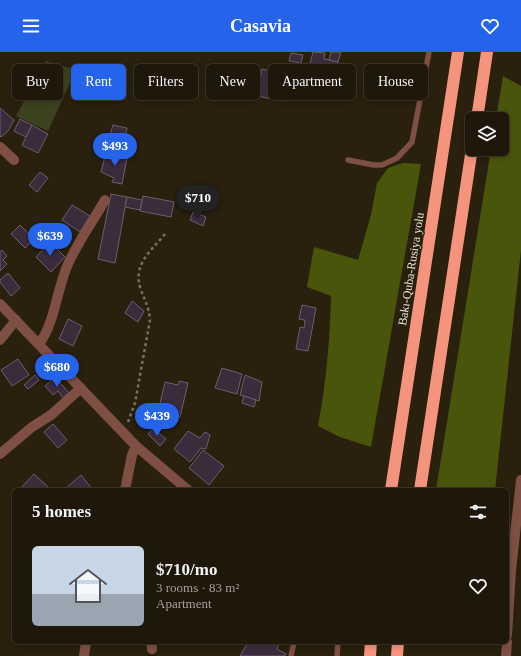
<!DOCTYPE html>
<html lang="en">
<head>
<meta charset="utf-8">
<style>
	:root { --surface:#1f180a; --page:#272113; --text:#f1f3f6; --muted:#a1a09c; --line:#3c372b; --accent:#2563eb }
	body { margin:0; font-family:"Times New Roman",serif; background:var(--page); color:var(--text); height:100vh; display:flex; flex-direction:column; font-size:15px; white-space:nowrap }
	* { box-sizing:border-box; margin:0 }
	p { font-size:13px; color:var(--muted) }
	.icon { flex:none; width:22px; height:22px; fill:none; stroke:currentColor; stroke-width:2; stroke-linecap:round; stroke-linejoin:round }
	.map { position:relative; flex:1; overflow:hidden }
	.drawer { position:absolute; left:12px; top:436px; width:497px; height:156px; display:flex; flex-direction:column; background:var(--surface); border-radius:6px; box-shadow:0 2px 6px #0003,0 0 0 1px var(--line) }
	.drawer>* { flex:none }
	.guide { position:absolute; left:12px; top:12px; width:497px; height:36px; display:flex; gap:8px }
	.controls { position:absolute; left:465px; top:60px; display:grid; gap:8px }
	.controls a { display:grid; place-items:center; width:44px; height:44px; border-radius:6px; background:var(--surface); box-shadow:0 2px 6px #0003,0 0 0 1px var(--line); font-size:20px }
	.price { position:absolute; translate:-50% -34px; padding:0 9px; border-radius:14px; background:var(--accent); color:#fff; font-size:13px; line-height:26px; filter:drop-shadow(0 1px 2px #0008) }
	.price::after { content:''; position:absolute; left:50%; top:24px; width:12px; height:9px; margin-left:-6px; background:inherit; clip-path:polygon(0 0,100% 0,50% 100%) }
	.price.active { background:#222; color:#fff }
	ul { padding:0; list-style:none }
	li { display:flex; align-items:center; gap:12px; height:100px; padding:0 20px }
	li+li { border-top:1px solid var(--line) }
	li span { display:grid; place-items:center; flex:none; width:112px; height:80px; border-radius:6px; color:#555 }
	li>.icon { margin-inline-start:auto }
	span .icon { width:48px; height:48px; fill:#fffc; stroke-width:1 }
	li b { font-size:17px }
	h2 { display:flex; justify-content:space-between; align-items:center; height:48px; padding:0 20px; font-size:17px }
	.chip { padding:0 14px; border-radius:6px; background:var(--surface); box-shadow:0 2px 6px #0003,0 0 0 1px var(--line); font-size:14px; line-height:36px }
	.chip.active { background:var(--accent); color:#fff }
	header { display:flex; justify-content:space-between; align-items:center; height:52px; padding:0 20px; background:var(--accent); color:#fff; font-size:18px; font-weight:700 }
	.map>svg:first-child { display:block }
</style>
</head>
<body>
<header><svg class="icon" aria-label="menu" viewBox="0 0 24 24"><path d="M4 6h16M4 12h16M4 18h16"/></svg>Casavia<svg class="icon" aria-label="heart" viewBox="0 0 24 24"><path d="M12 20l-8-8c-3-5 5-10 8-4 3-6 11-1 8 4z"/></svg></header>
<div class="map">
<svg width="521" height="604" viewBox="0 0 521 604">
	<rect width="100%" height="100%" fill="#29200d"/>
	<path fill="#3b421d" d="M46,9l30,9 -28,61 -32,-15z"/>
	<g fill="#4a550c">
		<path d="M503,24l18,10v164l-26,240h-59l55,-341h11v-30h-6z"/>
		<path d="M403,111l18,1 -50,283 -31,-10 -22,-11c8,-42 12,-87 13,-130l-24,-9 7,-40 44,13 13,-45 6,-32 11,-15z"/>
	</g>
	<g fill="#3b2c3c" stroke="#6e5d6f">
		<path d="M313,0l12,1 -1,6 14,3 -4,21 -27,-7z"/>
		<path d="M331,0h10l-3,10 -9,-2z"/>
		<path d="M291,1l12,2 -2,8 -12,-2z"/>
		<path d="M262,17l25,6 -6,26 -24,-5z"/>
		<path d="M0,56l14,12 -6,11 -7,6 -1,-1z"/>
		<path d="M20,67l12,6 -6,12 -12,-6z"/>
		<path d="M32,73l16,9 -10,19 -16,-8z"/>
		<path d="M113,73l14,3 -6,28 -25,-6 3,-14 10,2z"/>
		<path d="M106,100l21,6 -5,26 -10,-2 2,-4 -13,-6z"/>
		<path d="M40,120l8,6 -11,14 -8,-7z"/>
		<path d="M111,142l16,3 -12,66 -17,-4z"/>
		<path d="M143,144l31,6 -3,15 -31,-6z"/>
		<path d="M127,145l15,3 -2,10 -15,-3z"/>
		<path d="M72,153l18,11 -10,16 -18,-12z"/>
		<path d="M193,160l13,5 -3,9 -13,-6z"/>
		<path d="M20,173l14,14 -9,9 -14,-14z"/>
		<path d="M50,190l15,15 -14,15 -15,-15z"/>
		<path d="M2,198l5,6 -4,4 4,4 -7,7v-19z"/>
		<path d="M8,221l12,15 -9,8 -11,-14v-2z"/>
		<path d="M132,249l12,10 -6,11 -13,-9z"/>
		<path d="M302,253l14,3 -8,43 -12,-2 4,-22 4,1 1,-8 -6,-1z"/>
		<path d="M68,267l14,7 -9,20 -14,-7z"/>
		<path d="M18,307l11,16 -17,11 -11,-16z"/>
		<path d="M222,316l20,6 -5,20 -22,-6z"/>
		<path d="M35,323l4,5 -11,9 -4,-4z"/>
		<path d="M245,323l17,7 -3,19 -19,-6z"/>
		<path d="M55,325l14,16 -6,5 -5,-7 -5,4 -8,-9z"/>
		<path d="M179,329l9,2 -8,34 -22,-5 7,-30 13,3z"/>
		<path d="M244,344l12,4 -2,7 -12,-4z"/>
		<path d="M53,372l14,16 -9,8 -14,-16z"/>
		<path d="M153,376l13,11 -6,7 -12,-12z"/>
		<path d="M188,379l12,7 5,-6 5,3 -4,14 -5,-1 -11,14 -16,-13z"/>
		<path d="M203,398l21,16 -15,19 -20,-17z"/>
		<path d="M34,422l14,13 -3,3h-26z"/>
		<path d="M81,423l12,15h-27l-1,-1z"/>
		<path d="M248,590h16l3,1 1,-1h12l-3,7 9,5 -1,2h-45z"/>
	</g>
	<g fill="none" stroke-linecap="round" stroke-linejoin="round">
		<path stroke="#797161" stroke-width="2.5" stroke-dasharray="3 3" stroke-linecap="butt" d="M128,370l7,-19 15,-83c-1,-13 -5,-19 -9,-30 -9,-25 9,-38 24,-56"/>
		<g stroke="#7f4f43" stroke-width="5.5">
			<path d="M348,108l26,5h8l15,-7 15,-16 17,-90"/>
			<path d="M291,604l3,-14"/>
			<path d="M337,604l1,-14"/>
		</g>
		<g stroke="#7f4f43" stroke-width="10">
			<path d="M0,95l14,13"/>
			<path d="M0,252l136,142 52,44"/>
			<path d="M0,288l16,-20"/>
			<path d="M39,292c16,-21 18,-56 29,-80 10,-22 25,-43 37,-64"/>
			<path d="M0,402l32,-27 19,-12 30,-27"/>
			<path d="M125,438l7,-35 4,-9"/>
			<path d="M507,583l4,-65 10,-90"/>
			<path d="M151,590l1,7"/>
			<path d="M84,604l2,-14"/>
			<path d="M506,604l1,-14"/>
		</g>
		<g stroke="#f4947c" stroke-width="12">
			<path d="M477,67l10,-67"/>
			<path d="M391,438l67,-438"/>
			<path d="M420,438l52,-342"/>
			<path d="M370,604l1,-14"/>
			<path d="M397,604l1,-14"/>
		</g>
	</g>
	<g text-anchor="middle" stroke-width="3" stroke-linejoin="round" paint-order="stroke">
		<g font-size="12" fill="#ebe5d9" stroke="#29200d">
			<text transform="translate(411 217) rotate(-81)" y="4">Bakı-Quba-Rusiya yolu</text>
		</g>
	</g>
</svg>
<div class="controls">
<a><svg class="icon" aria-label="layers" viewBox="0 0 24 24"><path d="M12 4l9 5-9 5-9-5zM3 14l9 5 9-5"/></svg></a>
</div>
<b class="price" style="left:115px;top:115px">$493</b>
<b class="price active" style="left:198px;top:167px">$710</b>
<b class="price" style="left:50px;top:205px">$639</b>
<b class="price" style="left:57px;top:336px">$680</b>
<b class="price" style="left:157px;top:385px">$439</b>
<div class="guide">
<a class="chip">Buy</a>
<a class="chip active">Rent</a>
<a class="chip">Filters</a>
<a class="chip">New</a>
<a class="chip">Apartment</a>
<a class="chip">House</a>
</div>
<section class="drawer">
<h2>5 homes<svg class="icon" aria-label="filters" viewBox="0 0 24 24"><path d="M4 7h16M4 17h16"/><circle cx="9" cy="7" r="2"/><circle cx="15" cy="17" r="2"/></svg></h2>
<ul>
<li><span style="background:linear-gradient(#c9d6e8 60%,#9aa5b1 0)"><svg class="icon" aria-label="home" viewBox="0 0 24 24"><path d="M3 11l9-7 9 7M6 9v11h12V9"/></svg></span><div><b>$710/mo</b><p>3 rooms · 83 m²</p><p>Apartment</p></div><svg class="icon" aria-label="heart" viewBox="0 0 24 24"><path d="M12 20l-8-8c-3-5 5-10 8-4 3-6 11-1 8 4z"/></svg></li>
</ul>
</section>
</div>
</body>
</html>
